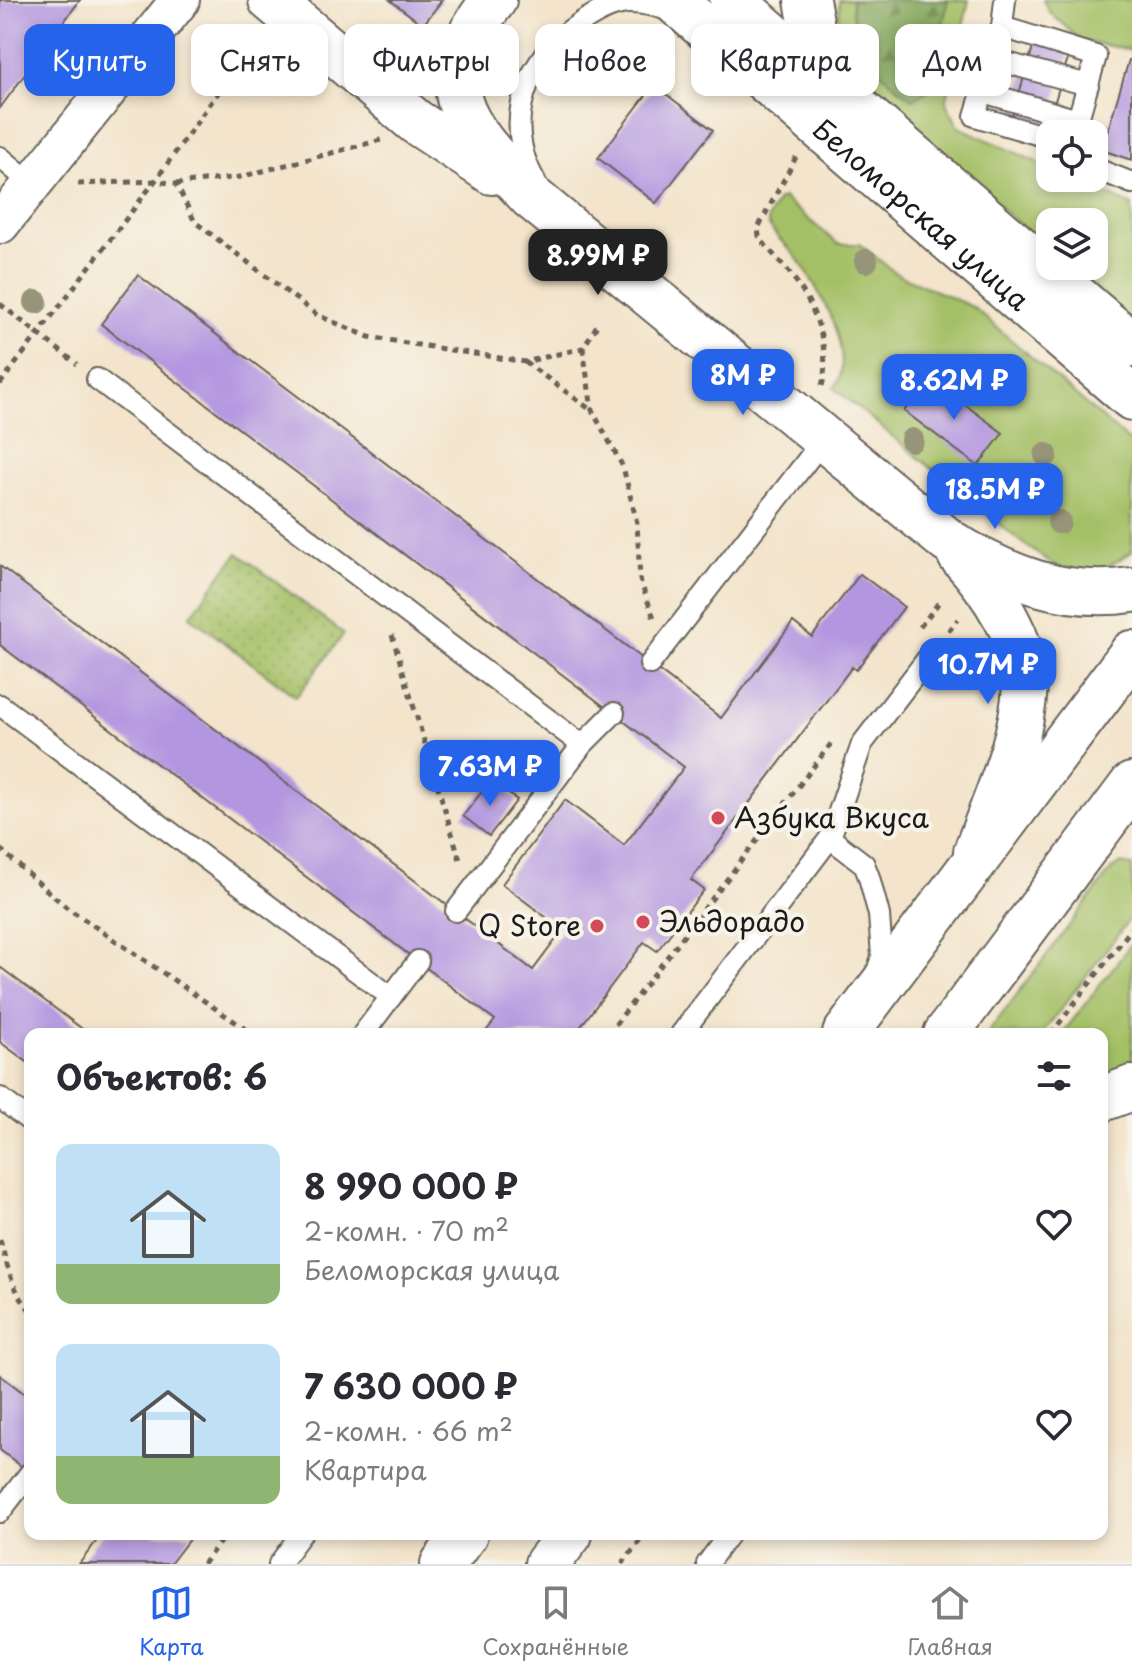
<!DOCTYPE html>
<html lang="ru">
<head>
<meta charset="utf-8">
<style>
	:root { --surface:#fff; --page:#f2f2f3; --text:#2b2b33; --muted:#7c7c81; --line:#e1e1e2; --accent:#2563eb }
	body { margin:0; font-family:"Playpen Sans",sans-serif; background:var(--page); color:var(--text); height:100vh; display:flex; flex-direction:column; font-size:30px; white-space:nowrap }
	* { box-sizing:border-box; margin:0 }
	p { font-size:26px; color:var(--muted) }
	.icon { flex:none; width:44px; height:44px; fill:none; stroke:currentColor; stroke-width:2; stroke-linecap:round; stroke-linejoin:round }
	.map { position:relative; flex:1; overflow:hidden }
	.drawer { position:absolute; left:24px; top:1028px; width:1084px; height:512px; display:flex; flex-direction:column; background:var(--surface); border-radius:16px; box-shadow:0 4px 12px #0003 }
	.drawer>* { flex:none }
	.guide { position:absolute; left:24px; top:24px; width:1084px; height:72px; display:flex; gap:16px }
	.buttons { position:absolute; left:1036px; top:120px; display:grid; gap:16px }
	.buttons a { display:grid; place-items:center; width:72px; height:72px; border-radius:16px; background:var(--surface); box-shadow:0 4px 12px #0003; font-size:40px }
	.price { position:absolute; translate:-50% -68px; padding:0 18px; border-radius:16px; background:var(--accent); color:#fff; font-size:26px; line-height:52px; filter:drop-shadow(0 2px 4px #0008) }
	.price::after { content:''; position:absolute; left:50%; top:48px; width:24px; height:18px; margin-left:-12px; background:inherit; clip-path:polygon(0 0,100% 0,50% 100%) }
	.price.active { background:#222; color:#fff }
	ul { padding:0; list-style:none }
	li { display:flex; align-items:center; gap:24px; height:200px; padding:0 32px }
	li span { display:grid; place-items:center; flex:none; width:224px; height:160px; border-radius:16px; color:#555 }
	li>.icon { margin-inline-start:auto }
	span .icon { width:96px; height:96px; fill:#fffc; stroke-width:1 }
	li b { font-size:34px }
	h2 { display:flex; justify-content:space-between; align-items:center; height:96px; padding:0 32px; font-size:34px }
	.chip { padding:0 28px; border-radius:16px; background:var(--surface); box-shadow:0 4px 12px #0003; font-size:28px; line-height:72px }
	.chip.active { background:var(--accent); color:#fff }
	.tab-bar { display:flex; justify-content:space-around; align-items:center; height:112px; border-top:2px solid var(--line); background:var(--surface); font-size:22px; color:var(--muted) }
	.tab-bar a { display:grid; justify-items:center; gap:4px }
	.tab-bar .active { color:var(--accent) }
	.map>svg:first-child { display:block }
</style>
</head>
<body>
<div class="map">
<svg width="1132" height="1564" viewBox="0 0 1132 1564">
	<defs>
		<pattern id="forest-firs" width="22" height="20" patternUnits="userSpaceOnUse" patternTransform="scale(2)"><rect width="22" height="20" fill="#83a65b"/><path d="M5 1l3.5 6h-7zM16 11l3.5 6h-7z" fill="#6a864a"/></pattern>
		<pattern id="park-dots" width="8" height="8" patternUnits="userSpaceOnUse" patternTransform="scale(2)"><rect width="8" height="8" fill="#a4c066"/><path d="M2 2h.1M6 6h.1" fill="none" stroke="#8da458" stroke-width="1.8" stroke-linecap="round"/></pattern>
	</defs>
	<rect width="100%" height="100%" fill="#f7f3e8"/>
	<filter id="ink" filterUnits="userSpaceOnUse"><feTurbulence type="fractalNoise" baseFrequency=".0125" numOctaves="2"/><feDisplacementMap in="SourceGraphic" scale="16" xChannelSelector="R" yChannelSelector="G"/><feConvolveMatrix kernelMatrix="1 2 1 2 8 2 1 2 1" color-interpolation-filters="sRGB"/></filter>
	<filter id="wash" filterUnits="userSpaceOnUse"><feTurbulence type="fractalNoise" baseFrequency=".006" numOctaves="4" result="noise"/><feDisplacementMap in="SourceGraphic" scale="32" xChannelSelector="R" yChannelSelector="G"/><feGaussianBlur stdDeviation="1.8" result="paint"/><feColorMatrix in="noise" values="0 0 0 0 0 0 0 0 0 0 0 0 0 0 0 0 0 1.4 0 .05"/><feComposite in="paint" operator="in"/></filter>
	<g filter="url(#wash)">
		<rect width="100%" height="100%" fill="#f3e4cb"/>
		<g fill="#a4c066" stroke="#606e41" stroke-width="2">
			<path d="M839,0h130l-23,103 13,24 91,41v10h21l61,28v114l-64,-54h26v-44h-44v29l-195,-171c-15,-25 -17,-51 -16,-80z"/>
			<path d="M1043,0h89v50l-50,-9 -32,-28z"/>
			<path d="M783,198l55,46h21l38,30 76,33 159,137v108l-30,18 -18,5 -28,-9 -34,-23 -188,-155c25,-31 -17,-104 -38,-131 -8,-11 -21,-20 -28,-33v-6l10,-18z"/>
			<path d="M1120,864l12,2v50l-90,118h-55l125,-165z"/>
			<path d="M1132,943v126l-30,11v-46h-40z"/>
		</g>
		<path fill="url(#forest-firs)" stroke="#50613c" stroke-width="2" d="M852,0h96l-19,90 -17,9c-33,-25 -62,-54 -60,-99z"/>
		<path fill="url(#park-dots)" stroke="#606e41" stroke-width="2" d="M238,553l106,81 -48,63 -106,-81z"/>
		<g id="blocks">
			<g fill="#b396e0">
				<path d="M0,0h80l-80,108z"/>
				<path d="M390,0h52l-19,25z"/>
				<path d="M1036,37l35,11 -29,96 -35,-10z"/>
				<path d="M1129,60h3v100l-30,-10z"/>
				<path d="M654,85l59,45 -57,73 -58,-45z"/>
				<path d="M138,275l583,443 72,-96 19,15 48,-63 44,33 -48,63 -4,-3 -161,213 13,10 -47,61 -13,-9 -69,92h-91l11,-14 -495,-375v-79l533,404 30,-40 -61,-46 63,-84 59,45 60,-78 -583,-443z"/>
				<path d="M929,378l74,55 -25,33 -74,-55z"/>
				<path d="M491,780l26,20 -28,36 -26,-20z"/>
				<path d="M0,967l89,67h-59v30l-30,-22z"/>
				<path d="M0,1375l30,23v75l-30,-23z"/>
				<path d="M102,1534h91l-23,30h-91z"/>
			</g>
		</g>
	</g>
	<g filter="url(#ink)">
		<use href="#blocks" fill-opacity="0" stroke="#676259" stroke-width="2"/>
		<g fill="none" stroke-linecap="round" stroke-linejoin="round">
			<g stroke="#676259" stroke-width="24">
				<g id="lane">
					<path d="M1005,0l-3,27 -27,89 75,22"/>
					<path d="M1002,27l94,29 -22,78"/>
					<path d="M992,59l96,26"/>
					<path d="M983,92l95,28"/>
					<path d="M0,157l32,27"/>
					<path d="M1094,168l38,15"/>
					<path d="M535,181c-34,-59 -9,-124 47,-159 14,-9 28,-17 45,-19 16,-1 33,4 48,9"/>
					<path d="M97,379l485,366"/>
					<path d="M650,664l173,-224"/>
					<path d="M0,705l391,292"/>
					<path d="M830,838l34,26 5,13 10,38 3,42 -6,17"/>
					<path d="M456,911l126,-166 32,-32"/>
					<path d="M363,1034l55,-73"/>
					<path d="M681,1034l149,-196 32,-94 72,-94"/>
					<path d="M0,1098l30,23"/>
					<path d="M0,1512l30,-39"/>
					<path d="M279,1564l22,-30"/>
					<path d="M707,1564l22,-30"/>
				</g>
			</g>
			<g stroke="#676259" stroke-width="42">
				<path id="street" d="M0,224l180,-224"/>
			</g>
			<g stroke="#676259" stroke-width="48">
				<g id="secondary">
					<path d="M271,0l145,122 76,50"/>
					<path d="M494,0c-72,89 -28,127 37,197l417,344c57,36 116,59 184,49"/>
					<path id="s1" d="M673,0l459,398"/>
					<path d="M732,0l400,345"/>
					<path d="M807,0l8,43 27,38"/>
					<path d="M960,555c29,31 68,87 65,131 -3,57 -30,113 -49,166"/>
					<path d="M1102,1099l30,-11"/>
				</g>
			</g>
			<g stroke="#676259" stroke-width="48">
				<g id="primary">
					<path d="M845,1034l287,-381"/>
					<path d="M946,1034l186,-249"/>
					<path d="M443,1564l22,-30"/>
					<path d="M547,1564l23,-30"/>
				</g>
			</g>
			<g stroke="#676259" stroke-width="5" stroke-dasharray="6 6" stroke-linecap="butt">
				<path d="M796,157l-38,71 1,8c10,16 25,28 36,44 21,28 36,71 27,106"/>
				<path d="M78,184l77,-3 21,3 19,38 122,93 52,22 156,25 58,-14 16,-26"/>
				<path d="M176,184l64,-7 141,-37"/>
				<path d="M0,304l77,60"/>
				<path d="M583,348l9,62 31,57 14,56 3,57 14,38"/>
				<path d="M525,362l66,48"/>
				<path d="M0,384l155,-203 102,-143"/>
				<path d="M920,627l19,-25"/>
				<path d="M949,631l9,-12"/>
				<path d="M392,635l69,228"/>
				<path d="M0,849l66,58 187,127"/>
				<path d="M608,1034l226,-294"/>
				<path d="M1051,1034l81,-106"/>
				<path d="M0,1240c7,25 12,50 30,70"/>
				<path d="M203,1564l23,-30"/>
				<path d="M622,1564l23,-30"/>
			</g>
			<use href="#lane" stroke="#fff" stroke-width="20"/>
			<use href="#street" stroke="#fff" stroke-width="38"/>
			<use href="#secondary" stroke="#fff" stroke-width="44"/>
			<use href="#primary" stroke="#fff" stroke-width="44"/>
		</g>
		<g fill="#979579">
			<circle cx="866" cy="261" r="12"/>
			<circle cx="36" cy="302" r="12"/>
			<circle cx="912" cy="440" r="12"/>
			<circle cx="1046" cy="455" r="12"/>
			<circle cx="988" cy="484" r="12"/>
			<circle cx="1059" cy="522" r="12"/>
		</g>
	</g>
	<g fill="#d1495b" stroke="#f7f3e8" stroke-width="3">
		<circle cx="718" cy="818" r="8"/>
		<circle cx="643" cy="922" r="8"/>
		<circle cx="597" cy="926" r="8"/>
	</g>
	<g text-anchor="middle" stroke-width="8" stroke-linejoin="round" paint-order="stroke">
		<g font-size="28" fill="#1c1c1c" stroke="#f7f3e8">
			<text dy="10" stroke="none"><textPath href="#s1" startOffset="328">Беломорская улица</textPath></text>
		</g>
		<g font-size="28" fill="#1c1c1c" stroke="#f7f3e8" text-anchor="start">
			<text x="734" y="828">Азбука Вкуса</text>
			<text x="659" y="932">Эльдорадо</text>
			<text x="581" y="936" text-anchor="end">Q Store</text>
		</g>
	</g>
</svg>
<div class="buttons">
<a><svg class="icon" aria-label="locate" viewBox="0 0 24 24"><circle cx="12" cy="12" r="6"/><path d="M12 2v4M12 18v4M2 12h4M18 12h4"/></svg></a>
<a><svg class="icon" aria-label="layers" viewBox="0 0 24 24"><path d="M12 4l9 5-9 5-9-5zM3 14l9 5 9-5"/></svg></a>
</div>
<b class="price active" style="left:598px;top:297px">8.99M ₽</b>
<b class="price" style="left:743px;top:417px">8M ₽</b>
<b class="price" style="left:954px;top:422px">8.62M ₽</b>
<b class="price" style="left:995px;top:531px">18.5M ₽</b>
<b class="price" style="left:988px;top:706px">10.7M ₽</b>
<b class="price" style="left:490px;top:808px">7.63M ₽</b>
<div class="guide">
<a class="chip active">Купить</a>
<a class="chip">Снять</a>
<a class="chip">Фильтры</a>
<a class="chip">Новое</a>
<a class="chip">Квартира</a>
<a class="chip">Дом</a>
</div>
<section class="drawer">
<h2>Объектов: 6<svg class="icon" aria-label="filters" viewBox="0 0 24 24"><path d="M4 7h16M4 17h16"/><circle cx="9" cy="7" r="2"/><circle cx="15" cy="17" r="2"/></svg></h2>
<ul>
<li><span style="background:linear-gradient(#bfe0f5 75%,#8fb573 0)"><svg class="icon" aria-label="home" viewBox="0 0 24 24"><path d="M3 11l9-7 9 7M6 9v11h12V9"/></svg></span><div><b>8 990 000 ₽</b><p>2-комн. · 70 m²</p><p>Беломорская улица</p></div><svg class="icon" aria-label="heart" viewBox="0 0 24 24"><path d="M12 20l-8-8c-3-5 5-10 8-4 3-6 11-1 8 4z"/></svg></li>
<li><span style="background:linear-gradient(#bfe0f5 70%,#8fb573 0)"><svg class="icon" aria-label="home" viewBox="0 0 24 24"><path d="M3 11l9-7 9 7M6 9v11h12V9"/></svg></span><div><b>7 630 000 ₽</b><p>2-комн. · 66 m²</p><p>Квартира</p></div><svg class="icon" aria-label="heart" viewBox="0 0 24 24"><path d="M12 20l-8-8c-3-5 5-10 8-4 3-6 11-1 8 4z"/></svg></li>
</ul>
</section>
</div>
<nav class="tab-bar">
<a class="active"><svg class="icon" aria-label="map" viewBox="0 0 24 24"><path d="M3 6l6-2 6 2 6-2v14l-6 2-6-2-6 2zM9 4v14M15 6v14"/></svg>Карта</a>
<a><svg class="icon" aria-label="saved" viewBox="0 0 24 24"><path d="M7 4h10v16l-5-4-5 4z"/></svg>Сохранённые</a>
<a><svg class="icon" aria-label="home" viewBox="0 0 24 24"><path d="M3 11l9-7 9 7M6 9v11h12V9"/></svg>Главная</a>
</nav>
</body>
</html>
